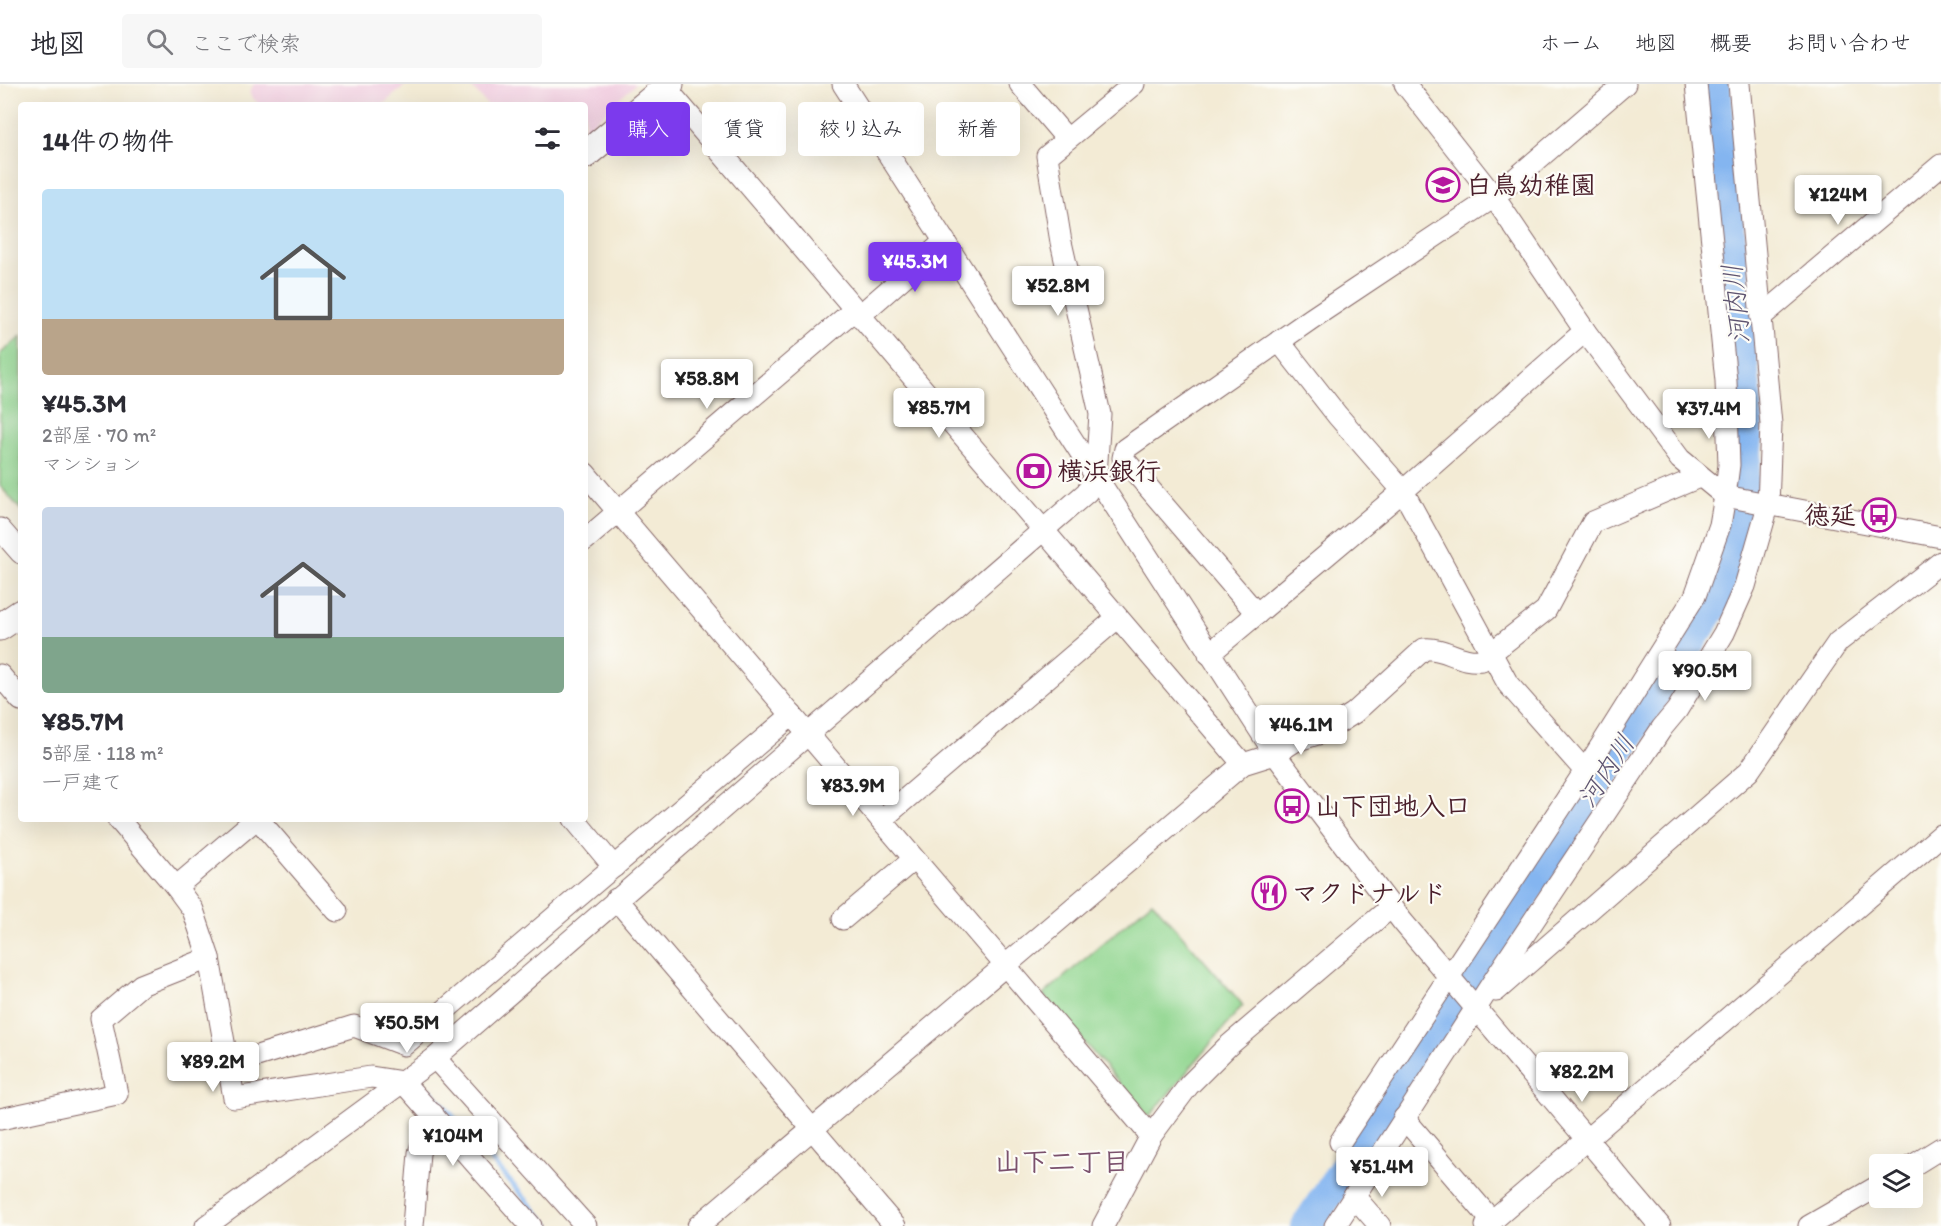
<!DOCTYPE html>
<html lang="ja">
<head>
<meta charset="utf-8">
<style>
	:root { --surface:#fff; --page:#f7f7f7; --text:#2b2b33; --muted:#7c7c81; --line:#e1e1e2; --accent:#7c3aed }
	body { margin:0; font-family:Itim,"Klee One",sans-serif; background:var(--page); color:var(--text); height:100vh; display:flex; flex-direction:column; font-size:22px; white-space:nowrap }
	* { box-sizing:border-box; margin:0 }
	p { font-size:20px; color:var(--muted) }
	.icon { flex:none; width:33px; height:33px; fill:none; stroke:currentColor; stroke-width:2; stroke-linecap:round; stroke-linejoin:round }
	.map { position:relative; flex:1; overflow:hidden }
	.details { position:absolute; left:18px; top:18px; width:570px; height:720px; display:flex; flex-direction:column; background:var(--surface); border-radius:6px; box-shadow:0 6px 24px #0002 }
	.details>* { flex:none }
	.banner { position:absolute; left:606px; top:18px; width:570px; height:54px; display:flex; gap:12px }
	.controls { position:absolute; left:1869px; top:1070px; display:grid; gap:12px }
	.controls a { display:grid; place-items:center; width:54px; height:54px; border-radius:6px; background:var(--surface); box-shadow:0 6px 24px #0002; font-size:30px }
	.price { position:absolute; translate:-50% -51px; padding:0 14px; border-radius:6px; background:#fff; color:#222; font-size:20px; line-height:39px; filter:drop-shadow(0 2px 3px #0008) }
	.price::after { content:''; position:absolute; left:50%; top:36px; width:18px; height:14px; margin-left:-9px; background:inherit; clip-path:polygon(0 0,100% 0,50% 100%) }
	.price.selected { background:var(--accent); color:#fff }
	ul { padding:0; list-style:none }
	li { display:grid; align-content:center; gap:12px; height:318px; padding:0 24px }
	li span { display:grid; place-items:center; height:186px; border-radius:6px; color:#555 }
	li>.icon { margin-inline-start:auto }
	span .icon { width:108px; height:108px; fill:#fffc; stroke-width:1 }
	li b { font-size:26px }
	h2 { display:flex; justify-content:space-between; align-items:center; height:72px; padding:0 24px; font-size:26px }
	.chip { padding:0 21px; border-radius:6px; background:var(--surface); box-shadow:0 6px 24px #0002; font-size:21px; line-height:54px }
	.chip.selected { background:var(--accent); color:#fff }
	header { display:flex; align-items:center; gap:36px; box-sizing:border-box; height:84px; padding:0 30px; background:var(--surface); border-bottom:2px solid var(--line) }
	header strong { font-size:28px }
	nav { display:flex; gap:33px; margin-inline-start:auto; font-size:21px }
	.search { width:420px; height:54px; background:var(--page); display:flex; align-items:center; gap:15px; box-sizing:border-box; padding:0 21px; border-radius:6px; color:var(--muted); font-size:22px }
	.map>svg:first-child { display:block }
</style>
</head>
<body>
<header>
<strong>地図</strong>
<div class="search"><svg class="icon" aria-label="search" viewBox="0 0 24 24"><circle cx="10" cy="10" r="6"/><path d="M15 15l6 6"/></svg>ここで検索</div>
<nav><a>ホーム</a><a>地図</a><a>概要</a><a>お問い合わせ</a></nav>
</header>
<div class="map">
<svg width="1941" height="1142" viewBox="0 0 1941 1142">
	<rect width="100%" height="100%" fill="#fdfcf7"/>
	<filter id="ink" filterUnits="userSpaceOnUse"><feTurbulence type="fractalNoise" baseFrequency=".0167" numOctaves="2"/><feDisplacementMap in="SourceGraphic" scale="12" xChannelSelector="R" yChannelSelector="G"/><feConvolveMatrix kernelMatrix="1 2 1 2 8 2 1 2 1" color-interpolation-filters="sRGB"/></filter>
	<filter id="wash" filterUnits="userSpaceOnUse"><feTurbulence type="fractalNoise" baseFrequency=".008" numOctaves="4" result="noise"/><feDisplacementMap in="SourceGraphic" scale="24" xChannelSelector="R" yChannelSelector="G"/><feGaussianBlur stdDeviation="1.35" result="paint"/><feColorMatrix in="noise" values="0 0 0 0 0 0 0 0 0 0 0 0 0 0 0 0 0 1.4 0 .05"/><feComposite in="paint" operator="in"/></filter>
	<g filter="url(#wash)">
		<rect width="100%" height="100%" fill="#f3ebd5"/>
		<g fill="#f2cfe1">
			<path d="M254,0h153l-25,21h-123l-10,-12z"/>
			<path d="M469,0h167l-51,46v-25h-98z"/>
		</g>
		<g fill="#8fd58e" stroke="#6c7a5c" stroke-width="1.5">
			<path d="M21,252v174l-21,-24v-132z"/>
			<path d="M1152,817l91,104 -94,112 -106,-122z"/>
		</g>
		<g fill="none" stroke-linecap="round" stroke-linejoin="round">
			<path stroke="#84b5f0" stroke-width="5" d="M430,1006l119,136"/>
			<path stroke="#84b5f0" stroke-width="32" d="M1307,1142l408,-623c21,-59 29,-117 33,-180l-33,-339"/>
		</g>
	</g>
	<g filter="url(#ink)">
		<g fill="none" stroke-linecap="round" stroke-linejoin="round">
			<g stroke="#856666" stroke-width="23">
				<g id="minor">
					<path d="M843,0l432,670 127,167 258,305"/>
					<path d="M1020,0l46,54"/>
					<path d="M1405,0l89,113 91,134 95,128 45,37 216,41"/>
					<path d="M666,4l577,676"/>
					<path d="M859,232l86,-75"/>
					<path d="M1761,233l180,-152"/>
					<path d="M1279,257l58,74 66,76 105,193 77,87 -245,371"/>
					<path d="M585,389l566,663"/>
					<path d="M0,445l21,24"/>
					<path d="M585,456l269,-230"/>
					<path d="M1257,530l-134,-156 2,-9 186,-130 183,-122 131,-113"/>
					<path d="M1209,570l194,-163 182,-160"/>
					<path d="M0,591l21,25"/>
					<path d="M1585,687l110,-175 25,-71 5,-29 4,-31 -3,-84 -30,-297"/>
					<path d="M118,735l58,68 80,-68"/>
					<path d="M258,735l79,92"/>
					<path d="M574,735l40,48"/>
					<path d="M881,736l236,-202"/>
					<path d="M176,803l17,23 16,48 25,140 137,-21 32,5 128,144"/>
					<path d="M616,815l279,327"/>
					<path d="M843,835l71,-60"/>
					<path d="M1496,907l253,-220 89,-129 103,-80"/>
					<path d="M435,974l151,168"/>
					<path d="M228,981l126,-39 50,19 388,-330"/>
					<path d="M1404,1034l88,103"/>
					<path d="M0,1035l117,-25 -16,-75 40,-34 68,-27"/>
					<path d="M1912,1082l29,-18"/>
					<path d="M1354,1112l26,30"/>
					<path d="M206,1142l229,-168 652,-566 9,-16 4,-62 -39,-172 -14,-86 87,-72"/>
					<path d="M413,1142l6,-73 14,-39"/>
					<path d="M698,1142l545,-462 32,-10 20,-13 29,-9 30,-19 70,-64c21,-2 36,14 58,11l64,-50 47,-88 106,-45"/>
					<path d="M1103,1142l48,-90 38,-51 38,-38 164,-140"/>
					<path d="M1335,1142l165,-255 162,-243 15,-18 47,-77 21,-47 23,-80 3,-82 -32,-340"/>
					<path d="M1486,1142l455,-391"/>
					<path d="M1809,1142l71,-41"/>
				</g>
			</g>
			<g stroke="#856666" stroke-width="29">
				<g id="major">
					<path d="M585,71l85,-71"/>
					<path d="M0,543l21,-14"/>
				</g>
			</g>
			<use href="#minor" stroke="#fff" stroke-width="21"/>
			<use href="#major" stroke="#fff" stroke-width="27"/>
		</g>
	</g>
	<defs>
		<g id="school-ring" transform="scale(1.725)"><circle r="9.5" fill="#fdfcf7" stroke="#b5179e" stroke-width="1.5"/><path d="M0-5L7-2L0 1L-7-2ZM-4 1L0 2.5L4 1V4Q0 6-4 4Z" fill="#b5179e"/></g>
		<g id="bank-ring" transform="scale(1.725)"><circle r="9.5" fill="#fdfcf7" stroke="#b5179e" stroke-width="1.5"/><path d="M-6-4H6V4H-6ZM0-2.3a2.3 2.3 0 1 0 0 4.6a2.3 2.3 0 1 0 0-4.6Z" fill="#b5179e"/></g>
		<g id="bus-ring" transform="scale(1.725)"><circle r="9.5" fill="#fdfcf7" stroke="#b5179e" stroke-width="1.5"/><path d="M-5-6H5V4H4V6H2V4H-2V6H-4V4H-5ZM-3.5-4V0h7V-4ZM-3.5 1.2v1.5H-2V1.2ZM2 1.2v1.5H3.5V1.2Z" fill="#b5179e"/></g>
		<g id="restaurant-ring" transform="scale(1.725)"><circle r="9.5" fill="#fdfcf7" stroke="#b5179e" stroke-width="1.5"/><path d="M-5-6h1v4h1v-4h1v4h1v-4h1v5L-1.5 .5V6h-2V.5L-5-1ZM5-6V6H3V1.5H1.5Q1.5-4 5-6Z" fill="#b5179e"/></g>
	</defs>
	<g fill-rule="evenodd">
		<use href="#school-ring" x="1443" y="101"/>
		<use href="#bank-ring" x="1034" y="387"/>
		<use href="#bus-ring" x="1879" y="431"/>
		<use href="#bus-ring" x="1292" y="722"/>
		<use href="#restaurant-ring" x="1269" y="809"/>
	</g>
	<g text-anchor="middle" stroke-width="4.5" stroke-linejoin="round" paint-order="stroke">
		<g font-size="26" font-weight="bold" fill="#4a1f2b" stroke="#fdfcf7" text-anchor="start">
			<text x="1466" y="110">白鳥幼稚園</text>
			<text x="1057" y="396">横浜銀行</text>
			<text x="1856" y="440" text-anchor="end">徳延</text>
			<text x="1315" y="731">山下団地入口</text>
			<text x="1292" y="818">マクドナルド</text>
		</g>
		<g font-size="27" font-style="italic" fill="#5e5470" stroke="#fdfcf7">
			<text transform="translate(1736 220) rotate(-96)" y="9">河内川</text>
			<text transform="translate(1606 687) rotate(-57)" y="9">河内川</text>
		</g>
		<g font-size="27" font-weight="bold" fill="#7b516d" stroke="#fdfcf7">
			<text x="1062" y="1087">山下二丁目</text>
		</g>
	</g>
</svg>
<div class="controls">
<a><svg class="icon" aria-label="layers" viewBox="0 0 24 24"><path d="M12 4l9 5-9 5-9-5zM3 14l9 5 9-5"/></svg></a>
</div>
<b class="price" style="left:1838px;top:142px">¥124M</b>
<b class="price selected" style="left:915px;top:209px">¥45.3M</b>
<b class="price" style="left:1058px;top:233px">¥52.8M</b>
<b class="price" style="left:707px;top:326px">¥58.8M</b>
<b class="price" style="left:939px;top:355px">¥85.7M</b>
<b class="price" style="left:1709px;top:356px">¥37.4M</b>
<b class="price" style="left:1705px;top:618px">¥90.5M</b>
<b class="price" style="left:1301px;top:672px">¥46.1M</b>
<b class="price" style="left:853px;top:733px">¥83.9M</b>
<b class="price" style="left:407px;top:970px">¥50.5M</b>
<b class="price" style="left:213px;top:1009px">¥89.2M</b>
<b class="price" style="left:1582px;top:1019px">¥82.2M</b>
<b class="price" style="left:453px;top:1083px">¥104M</b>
<b class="price" style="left:1382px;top:1114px">¥51.4M</b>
<div class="banner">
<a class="chip selected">購入</a>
<a class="chip">賃貸</a>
<a class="chip">絞り込み</a>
<a class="chip">新着</a>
</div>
<section class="details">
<h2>14件の物件<svg class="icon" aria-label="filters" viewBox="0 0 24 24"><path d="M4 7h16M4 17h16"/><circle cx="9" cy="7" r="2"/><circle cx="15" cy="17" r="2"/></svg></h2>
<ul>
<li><span style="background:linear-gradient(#bfe0f5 70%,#b9a48a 0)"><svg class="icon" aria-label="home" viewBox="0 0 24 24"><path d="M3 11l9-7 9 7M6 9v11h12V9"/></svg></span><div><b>¥45.3M</b><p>2部屋 · 70 m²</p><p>マンション</p></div></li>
<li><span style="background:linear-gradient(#c9d6e8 70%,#7fa58c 0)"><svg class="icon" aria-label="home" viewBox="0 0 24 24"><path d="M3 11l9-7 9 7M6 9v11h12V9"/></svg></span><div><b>¥85.7M</b><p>5部屋 · 118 m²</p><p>一戸建て</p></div></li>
</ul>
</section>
</div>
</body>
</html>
